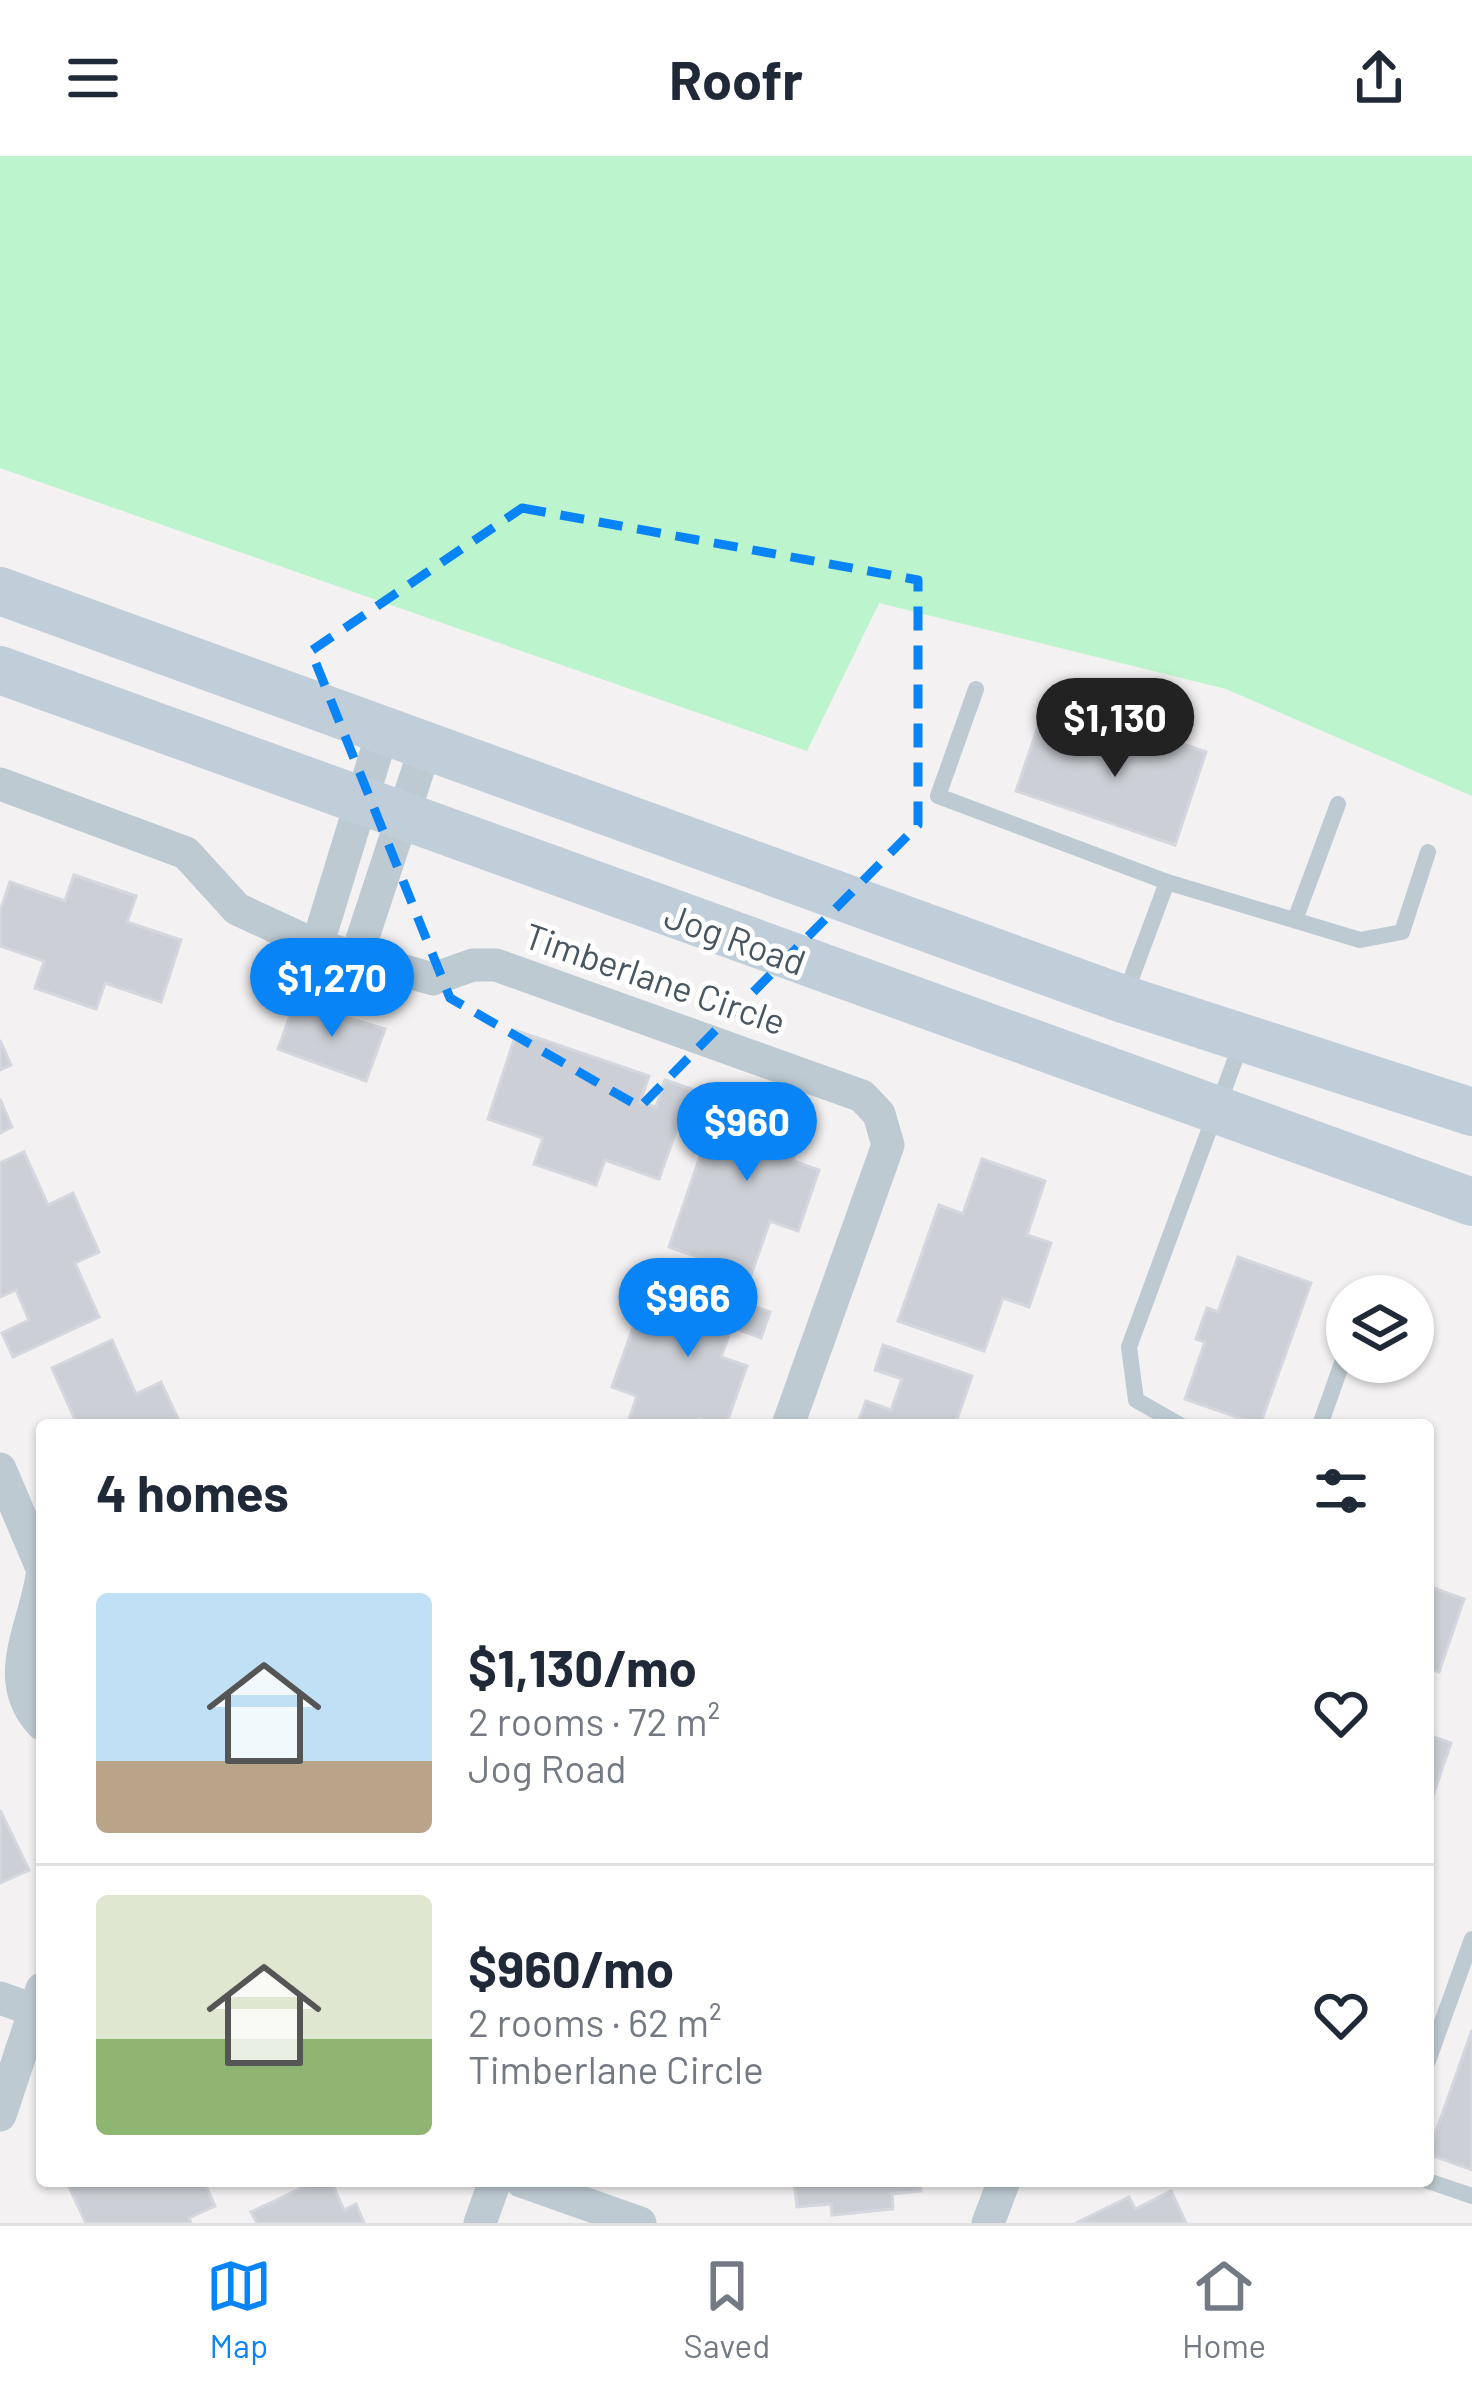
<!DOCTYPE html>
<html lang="en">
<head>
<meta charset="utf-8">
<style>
	:root { --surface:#fff; --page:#f2f2f3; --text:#1f2937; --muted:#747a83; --line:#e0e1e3; --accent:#0884f6 }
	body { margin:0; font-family:Barlow,sans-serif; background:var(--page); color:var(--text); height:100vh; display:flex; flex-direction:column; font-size:45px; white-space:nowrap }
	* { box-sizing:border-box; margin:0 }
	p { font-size:39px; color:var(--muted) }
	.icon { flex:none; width:66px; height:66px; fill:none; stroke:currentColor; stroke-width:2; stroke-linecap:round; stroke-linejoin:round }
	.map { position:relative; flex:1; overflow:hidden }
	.side { position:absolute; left:36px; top:1263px; width:1398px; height:768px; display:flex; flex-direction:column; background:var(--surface); border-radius:12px; box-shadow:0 3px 9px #0004 }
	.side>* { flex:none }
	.fabs { position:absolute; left:1326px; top:1119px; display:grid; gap:24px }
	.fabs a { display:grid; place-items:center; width:108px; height:108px; border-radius:50%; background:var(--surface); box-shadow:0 3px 9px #0004; font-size:60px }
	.price { position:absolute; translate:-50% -102px; padding:0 27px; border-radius:42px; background:var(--accent); color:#fff; font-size:39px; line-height:78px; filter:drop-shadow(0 3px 6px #0008) }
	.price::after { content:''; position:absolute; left:50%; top:72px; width:36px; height:27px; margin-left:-18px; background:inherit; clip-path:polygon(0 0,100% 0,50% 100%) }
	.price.active { background:#222; color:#fff }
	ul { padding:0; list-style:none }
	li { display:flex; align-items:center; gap:36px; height:300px; padding:0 60px }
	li+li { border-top:3px solid var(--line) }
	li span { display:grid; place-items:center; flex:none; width:336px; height:240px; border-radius:12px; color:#555 }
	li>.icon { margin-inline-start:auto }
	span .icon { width:144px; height:144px; fill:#fffc; stroke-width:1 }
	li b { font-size:51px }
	h2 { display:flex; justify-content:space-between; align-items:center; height:144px; padding:0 60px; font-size:51px }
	header { display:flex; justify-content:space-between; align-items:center; height:156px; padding:0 60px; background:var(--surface); font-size:54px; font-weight:700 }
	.menu { display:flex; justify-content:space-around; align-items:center; height:168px; border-top:3px solid var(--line); background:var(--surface); font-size:33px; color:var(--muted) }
	.menu a { display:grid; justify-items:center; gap:6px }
	.menu .active { color:var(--accent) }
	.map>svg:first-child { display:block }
</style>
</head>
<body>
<header><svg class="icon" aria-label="menu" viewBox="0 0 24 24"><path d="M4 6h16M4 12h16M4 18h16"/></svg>Roofr<svg class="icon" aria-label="share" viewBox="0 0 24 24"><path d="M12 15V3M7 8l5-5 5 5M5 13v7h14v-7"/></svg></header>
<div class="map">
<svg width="1472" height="2067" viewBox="0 0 1472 2067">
	<rect width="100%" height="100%" fill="#f3f1f1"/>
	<path fill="#bcf4cd" d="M0,0h1472v640l-246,-107 -347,-86 -72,148 -807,-283z"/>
	<g fill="#ccd0d6" stroke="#d4d7dd" stroke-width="3">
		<path d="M1040,565l98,33 8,-23 60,21 -31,93 -159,-54z"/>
		<path d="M74,719l62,21 -9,26 54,18 -20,62 -56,-19 -9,26 -61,-21 9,-27 -44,-15v-35l10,-29 55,19z"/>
		<path d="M295,846l90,27 -19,52 -88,-32z"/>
		<path d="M517,875l132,45 -9,26 16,5 9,-27 26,9 -32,90 -54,-19 -9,25 -62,-21 9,-26 -55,-19z"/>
		<path d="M0,884l11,25 -11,5z"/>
		<path d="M751,928l61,21 -19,56 26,9 -21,61 -28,-10 -19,54 -82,-28 39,-114 23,7z"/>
		<path d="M0,943l12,28 -12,6z"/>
		<path d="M24,996l24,53 25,-12 26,59 -24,11 24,54 -86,40 -11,-24 27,-13 -13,-30 -16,7v-134z"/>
		<path d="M982,1003l63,22 -18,54 24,8 -22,64 -26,-9 -19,53 -86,-30 41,-116 24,9z"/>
		<path d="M1238,1101l73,26 -51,142 -75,-26 20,-57 -9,-3 11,-31 11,4z"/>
		<path d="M679,1124l91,32 -9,26 -29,-11 -11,30 26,9 -21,59 -27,-7 -2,7h-70l10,-29 -25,-9 22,-62 26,9z"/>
		<path d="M112,1184l24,54 25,-12 20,43h-112l7,-3 -24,-54z"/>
		<path d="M883,1189l89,31 -17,49h-98l9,-24 25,9 11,-31 -27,-9z"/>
		<path d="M1428,1430l36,13 -25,73 -11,-4z"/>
		<path d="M1428,1579l23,8 -23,67z"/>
		<path d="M0,1654l29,60 -29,13z"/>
		<path d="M1472,1874v140l-44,-16z"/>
		<path d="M66,2025h138l11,25 -26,12 2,5h-105z"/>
		<path d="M316,2025h15l13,29 12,-6 8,19h-107l-6,-11z"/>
		<path d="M794,2025h126l1,10 -29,3 1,15 -61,6 -1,-11 -34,3z"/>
		<path d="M1171,2035l15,32h-110l53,-26 6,12z"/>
	</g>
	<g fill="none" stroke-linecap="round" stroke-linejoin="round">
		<g stroke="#bdcad1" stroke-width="16">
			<path d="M976,533l-38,107 229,86"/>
			<path d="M1295,764l43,-116"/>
			<path d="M1124,842l43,-116 193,58 42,-8 26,-80"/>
			<path d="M1180,1269l-44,-25 -7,-53 113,-306"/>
			<path d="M1320,1269l27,-76"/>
			<path d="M1428,1905l44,-122"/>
			<path d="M1428,2025l44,15"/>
		</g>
		<g stroke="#bdcad1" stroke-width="33">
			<path d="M0,628l186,69 51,56 80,37 116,33 40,-14h23l366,131 17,18 9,31 -100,280"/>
			<path d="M317,790l65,-212"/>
			<path d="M356,802l69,-209"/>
			<path d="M0,1313l42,99"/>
			<path d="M42,1420c-8,53 -42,104 0,148"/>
			<path d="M0,1842l42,15"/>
			<path d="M0,1959l42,-126"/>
			<path d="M521,2025l119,42"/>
			<path d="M480,2067l15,-42"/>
			<path d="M988,2067l16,-42"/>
		</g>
		<g stroke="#c0ced9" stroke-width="48">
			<path d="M0,435l1123,408 349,113"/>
			<path d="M0,514l1472,532"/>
		</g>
	</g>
	<path fill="none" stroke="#0884f6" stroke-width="9" stroke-dasharray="24 15" stroke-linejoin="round" d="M522,352l396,72v245l-278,282 -190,-109 -139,-347z"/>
	<g text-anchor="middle" stroke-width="10" stroke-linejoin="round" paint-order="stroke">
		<g font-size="36" fill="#475660" stroke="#fff">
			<text transform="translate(735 783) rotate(20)" y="13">Jog Road</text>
			<text transform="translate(655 823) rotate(19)" y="13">Timberlane Circle</text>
		</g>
	</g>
</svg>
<div class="fabs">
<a><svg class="icon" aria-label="layers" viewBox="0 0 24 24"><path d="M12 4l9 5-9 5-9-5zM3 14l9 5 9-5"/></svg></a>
</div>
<b class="price active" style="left:1115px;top:624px">$1,130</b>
<b class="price" style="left:332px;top:884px">$1,270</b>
<b class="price" style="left:747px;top:1028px">$960</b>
<b class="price" style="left:688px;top:1204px">$966</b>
<section class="side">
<h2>4 homes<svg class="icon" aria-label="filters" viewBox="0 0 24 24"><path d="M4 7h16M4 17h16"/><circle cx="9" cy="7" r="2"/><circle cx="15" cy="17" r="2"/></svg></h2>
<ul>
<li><span style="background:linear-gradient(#bfe0f5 70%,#b9a48a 0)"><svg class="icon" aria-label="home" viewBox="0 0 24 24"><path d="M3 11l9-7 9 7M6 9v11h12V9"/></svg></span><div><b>$1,130/mo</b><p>2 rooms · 72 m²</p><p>Jog Road</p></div><svg class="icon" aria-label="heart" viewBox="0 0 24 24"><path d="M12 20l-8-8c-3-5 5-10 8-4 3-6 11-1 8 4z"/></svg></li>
<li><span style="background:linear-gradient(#dfe7d0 60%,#8fb573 0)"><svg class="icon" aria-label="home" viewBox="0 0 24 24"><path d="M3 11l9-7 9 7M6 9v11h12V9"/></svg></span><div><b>$960/mo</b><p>2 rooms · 62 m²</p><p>Timberlane Circle</p></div><svg class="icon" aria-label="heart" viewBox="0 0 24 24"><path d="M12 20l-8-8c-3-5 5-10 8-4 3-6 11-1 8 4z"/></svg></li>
</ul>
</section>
</div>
<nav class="menu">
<a class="active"><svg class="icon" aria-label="map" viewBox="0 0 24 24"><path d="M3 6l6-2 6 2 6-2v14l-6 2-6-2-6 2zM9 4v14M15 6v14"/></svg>Map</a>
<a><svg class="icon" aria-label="saved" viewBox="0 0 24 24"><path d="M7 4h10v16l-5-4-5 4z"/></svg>Saved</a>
<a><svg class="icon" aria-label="home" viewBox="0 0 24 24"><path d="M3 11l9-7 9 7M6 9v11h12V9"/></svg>Home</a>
</nav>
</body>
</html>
